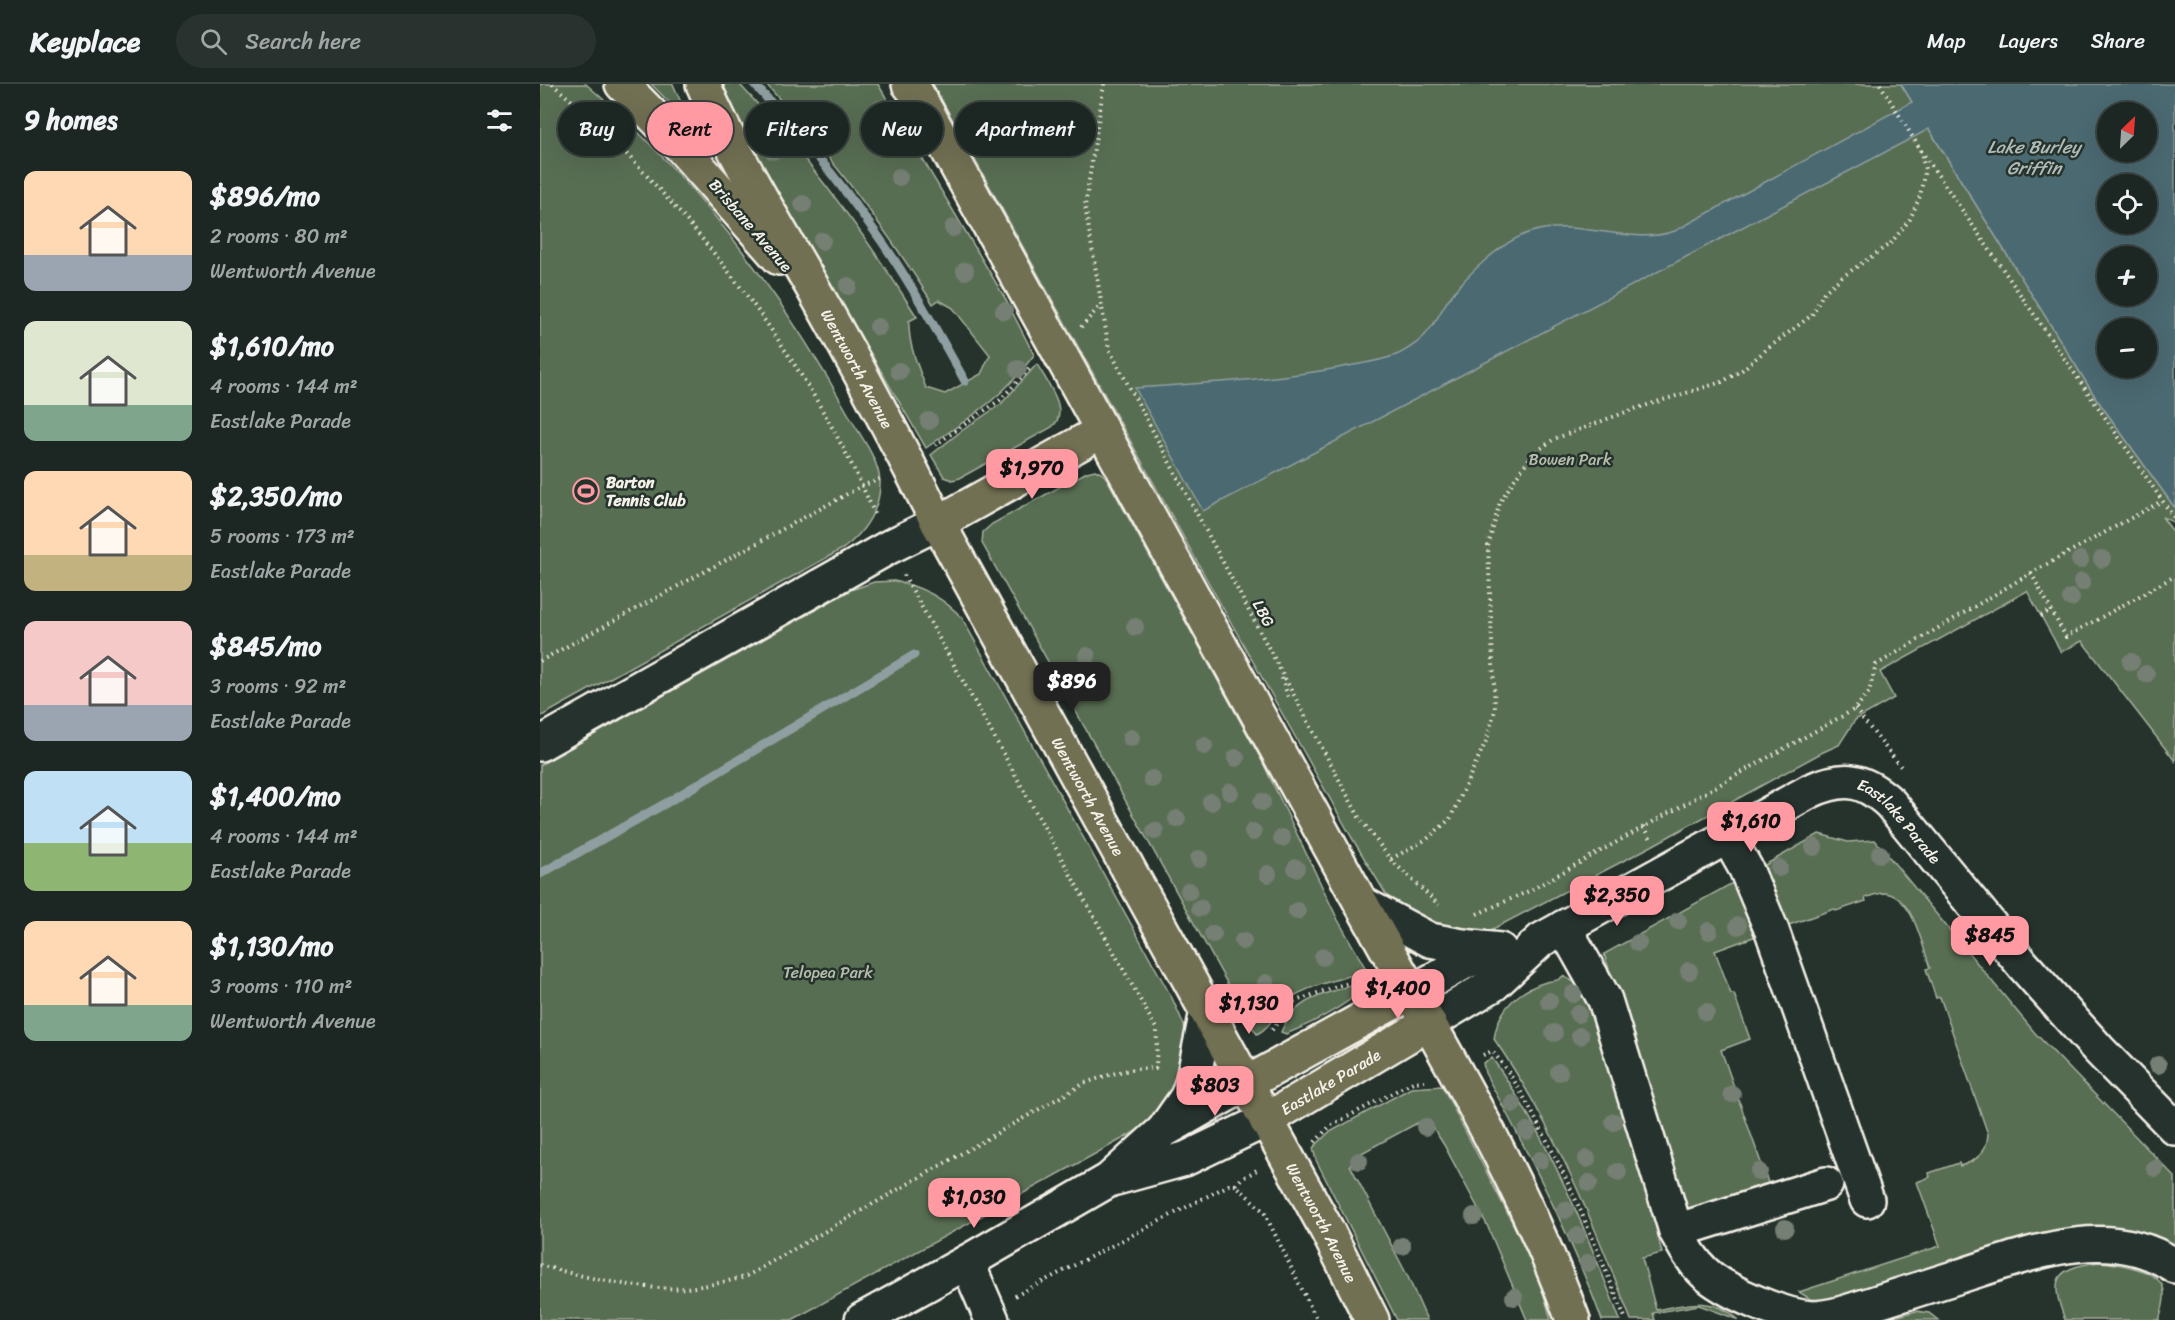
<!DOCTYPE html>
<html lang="en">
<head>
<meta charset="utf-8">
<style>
	:root { --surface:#1c2622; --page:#29322f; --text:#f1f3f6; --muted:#a0a5a5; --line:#3a4340; --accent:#ff9aa2 }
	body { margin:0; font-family:Sriracha,sans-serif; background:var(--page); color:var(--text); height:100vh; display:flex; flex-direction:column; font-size:22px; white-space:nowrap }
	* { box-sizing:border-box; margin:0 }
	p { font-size:20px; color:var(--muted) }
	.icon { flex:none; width:33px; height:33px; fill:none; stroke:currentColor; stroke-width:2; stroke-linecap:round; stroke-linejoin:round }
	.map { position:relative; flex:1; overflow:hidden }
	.sheet { display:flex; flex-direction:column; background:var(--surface); width:540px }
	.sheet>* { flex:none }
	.top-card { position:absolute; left:18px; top:18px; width:570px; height:54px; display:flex; gap:12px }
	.needle { width:39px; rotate:25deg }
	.fabs { position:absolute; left:1557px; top:18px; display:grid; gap:12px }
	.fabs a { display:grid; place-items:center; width:60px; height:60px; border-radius:50%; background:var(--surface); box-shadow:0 6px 24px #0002,0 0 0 2px var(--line); font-size:30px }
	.price { position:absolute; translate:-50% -51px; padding:0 14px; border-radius:12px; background:var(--accent); color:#111; font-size:20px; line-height:39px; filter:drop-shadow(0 2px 3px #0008) }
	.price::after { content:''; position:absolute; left:50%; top:36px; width:18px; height:14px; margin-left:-9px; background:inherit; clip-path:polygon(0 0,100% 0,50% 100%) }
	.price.on { background:#222; color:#fff }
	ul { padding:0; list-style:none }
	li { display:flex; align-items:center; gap:18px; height:150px; padding:0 24px }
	li span { display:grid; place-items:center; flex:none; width:168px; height:120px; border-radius:12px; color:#555 }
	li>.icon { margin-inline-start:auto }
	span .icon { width:72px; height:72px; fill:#fffc; stroke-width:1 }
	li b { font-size:26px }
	h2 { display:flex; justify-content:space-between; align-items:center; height:72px; padding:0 24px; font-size:26px }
	.tag { padding:0 21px; border-radius:27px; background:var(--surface); box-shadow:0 6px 24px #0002,0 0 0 2px var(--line); font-size:21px; line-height:54px }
	.tag.on { background:var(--accent); color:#111 }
	header { display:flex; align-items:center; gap:36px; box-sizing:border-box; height:84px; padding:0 30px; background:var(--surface); border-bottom:2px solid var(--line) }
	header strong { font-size:28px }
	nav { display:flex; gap:33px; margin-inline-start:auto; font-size:21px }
	.search { width:420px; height:54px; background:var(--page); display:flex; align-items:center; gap:15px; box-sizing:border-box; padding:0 21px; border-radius:33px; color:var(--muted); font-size:22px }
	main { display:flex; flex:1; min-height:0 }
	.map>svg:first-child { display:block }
</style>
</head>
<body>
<header>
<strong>Keyplace</strong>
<div class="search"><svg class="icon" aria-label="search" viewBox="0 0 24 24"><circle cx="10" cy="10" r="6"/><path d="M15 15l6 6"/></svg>Search here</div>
<nav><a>Map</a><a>Layers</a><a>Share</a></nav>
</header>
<main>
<section class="sheet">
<h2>9 homes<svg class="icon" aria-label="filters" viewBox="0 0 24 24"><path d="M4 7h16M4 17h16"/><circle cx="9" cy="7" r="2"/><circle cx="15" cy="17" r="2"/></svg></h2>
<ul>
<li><span style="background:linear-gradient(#ffd9b3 70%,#9aa5b1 0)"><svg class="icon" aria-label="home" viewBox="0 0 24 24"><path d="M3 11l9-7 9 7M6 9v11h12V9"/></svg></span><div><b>$896/mo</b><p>2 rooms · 80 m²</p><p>Wentworth Avenue</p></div></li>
<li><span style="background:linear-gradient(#dfe7d0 70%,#7fa58c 0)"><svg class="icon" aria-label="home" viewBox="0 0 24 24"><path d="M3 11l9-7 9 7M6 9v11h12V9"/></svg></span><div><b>$1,610/mo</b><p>4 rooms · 144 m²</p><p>Eastlake Parade</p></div></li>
<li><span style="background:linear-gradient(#ffd9b3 70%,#c2b280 0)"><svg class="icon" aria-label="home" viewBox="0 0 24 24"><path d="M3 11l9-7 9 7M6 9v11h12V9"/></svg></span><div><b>$2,350/mo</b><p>5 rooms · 173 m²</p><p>Eastlake Parade</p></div></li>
<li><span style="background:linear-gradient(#f6c9c9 70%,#9aa5b1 0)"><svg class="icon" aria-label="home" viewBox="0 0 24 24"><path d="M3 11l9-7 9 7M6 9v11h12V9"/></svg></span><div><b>$845/mo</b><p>3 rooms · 92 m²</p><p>Eastlake Parade</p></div></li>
<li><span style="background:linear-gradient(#bfe0f5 60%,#8fb573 0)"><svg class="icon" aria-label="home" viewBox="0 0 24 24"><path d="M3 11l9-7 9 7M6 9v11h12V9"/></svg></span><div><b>$1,400/mo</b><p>4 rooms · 144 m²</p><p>Eastlake Parade</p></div></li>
<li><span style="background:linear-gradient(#ffd9b3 70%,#7fa58c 0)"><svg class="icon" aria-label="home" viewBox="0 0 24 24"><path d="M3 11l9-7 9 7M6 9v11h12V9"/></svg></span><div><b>$1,130/mo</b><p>3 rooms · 110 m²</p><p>Wentworth Avenue</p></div></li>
</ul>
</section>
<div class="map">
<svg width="1635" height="1236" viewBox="0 0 1635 1236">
	<rect width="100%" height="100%" fill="#26332d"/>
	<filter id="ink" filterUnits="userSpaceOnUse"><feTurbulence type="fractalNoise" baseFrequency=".0167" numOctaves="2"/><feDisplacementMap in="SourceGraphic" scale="12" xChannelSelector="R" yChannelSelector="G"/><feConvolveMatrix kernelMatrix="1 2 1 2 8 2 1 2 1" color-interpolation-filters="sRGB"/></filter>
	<g filter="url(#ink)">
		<g fill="#596e52" stroke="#a6b09d" stroke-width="1.5">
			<path d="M0,0h46c107,92 196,209 264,333 10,19 29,42 30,65 1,26 -16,51 -36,66l-304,169z"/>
			<path d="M111,0h22l14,32h-4z"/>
			<path d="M178,0h21l3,3c66,71 124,148 175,230l-8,4c-1,24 9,45 17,67l19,6 36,-20 9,-19 -37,-47 -14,-8 -6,4c-49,-79 -105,-151 -167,-220h112l127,214 29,57c-33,45 -64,62 -108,93l-147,-251 -49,-87z"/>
			<path d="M393,0h968l195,314 79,110v15l-13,-6 13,17v227l-93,-120 -21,11 -34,-61 -147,81 14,26 -39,22 -16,25 -18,8 -173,95 -159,83 -28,7 -71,-37 -38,-63 -142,-253z"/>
			<path d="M497,280c9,17 34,47 15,63l-92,51 -8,2 -8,-3 -13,-22 29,-23 41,-28z"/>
			<path d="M555,386l8,4 4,5 155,282 76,159 28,49 -3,3c-22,7 -57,14 -75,28 -14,11 -14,25 -31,34l-7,-10 -268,-481 1,-11 9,-8 95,-52z"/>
			<path d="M354,497c26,5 50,17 68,37l210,380 12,27 3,14 -13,59 -29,28 -21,12 -332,182h-252v-555l311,-175 23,-8z"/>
			<path d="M1279,750l29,8 27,-2 160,193 140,144v75l-9,-5 -342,54 -14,-2 -11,-7 141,-46 -23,-64 13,-5 -1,-4 30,-10 1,3c17,-5 27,-14 28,-32l-48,-137 -4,1 -10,-29 4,-1c-8,-23 -17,-73 -46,-75 -6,0 -13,3 -19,5l1,3 -30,10 -2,-2 -51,18 -15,-42 -3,-20z"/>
			<path d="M1196,797l23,54 -44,16 16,43h3l16,45 -29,11 49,138 -76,23 -7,-4 -83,-253z"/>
			<path d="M1023,892l13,7 13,13 56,185 17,72 -20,5 14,52c31,-6 56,-15 83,10l-40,-15 -46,8 2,7h-24c-37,-97 -78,-196 -137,-281 4,-30 23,-48 52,-57 8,-2 11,0 17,-6z"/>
			<path d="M818,899h5v7c-22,18 -50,33 -77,44l-5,-2c14,-35 45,-38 77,-49z"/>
			<path d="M952,974c56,79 94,172 128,262h-18c-32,-86 -73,-166 -117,-247l-2,-10z"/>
			<path d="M902,1002l85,165 16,40 8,29h-24l-40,-95 -43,-80 -15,-24h-8l-65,35 -6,9 58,112 19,43h-30l-81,-160 -3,-12 15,-15 83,-45z"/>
			<path d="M1558,1178c16,1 58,7 65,25 3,9 -1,24 -4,33h-94c-15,-41 -12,-51 33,-58z"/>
			<path d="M1376,1227l13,2 9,7h-54z"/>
		</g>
		<path fill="#4b6971" stroke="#8f9fa1" stroke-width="1.5" fill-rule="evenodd" d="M1361,0h274v424l-79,-110 -167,-269 -726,382 -68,-123c68,-5 136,-8 203,-20 19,-4 40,-6 58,-13 8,-3 16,-9 23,-14 13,-11 20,-27 29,-41 18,-25 54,-59 83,-68 47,-15 99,15 144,-1l237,-129zM1568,28h38v40h-38zM1568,100h38v40h-38zM1568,172h38v40h-38zM1568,244h38v40h-38z"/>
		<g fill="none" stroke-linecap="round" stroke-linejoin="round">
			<g stroke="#8f9fa1" stroke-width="9">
				<path d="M214,0c43,46 83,94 119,145 35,48 63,101 92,152"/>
				<path d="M0,790l128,-72 246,-147"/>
			</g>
			<g stroke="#f4f1e8" stroke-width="38">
				<g id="minor">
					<path d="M0,660l349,-197 49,-24"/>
					<path d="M1188,753l18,32 26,62 95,269"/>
					<path d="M821,819l69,37 32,6 38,4"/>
					<path d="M1024,843l41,73 71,231c8,15 16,30 29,42 21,19 77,43 106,45 11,0 21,-2 32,-5 39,-12 78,-25 117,-37 69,-22 148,-55 215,-10"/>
					<path d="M872,908l53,-30 28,-10"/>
					<path id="s1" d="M889,939l65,-39 47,-44 269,-149c34,-15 52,-13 80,12l133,162 76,85 76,78"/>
					<path d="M626,1043l21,-30 6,-17 14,-69"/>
					<path d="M576,1094l69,-19 81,-39"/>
					<path d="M1136,1147l150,-47"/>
					<path d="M427,1178l25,58"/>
					<path d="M322,1236l105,-58 142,-82 54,-49 84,-48"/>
				</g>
			</g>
			<g stroke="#f4f1e8" stroke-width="38">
				<g id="major">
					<path d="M82,0l38,39 119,135"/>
					<path id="s2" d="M163,0c32,74 75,143 115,213 42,74 82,150 120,226l389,707 45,90"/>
					<path d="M369,0l8,10c143,259 285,518 427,778 79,146 173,292 229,448"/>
					<path d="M398,439l164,-92"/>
					<path d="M707,999l165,-91"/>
					<path id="s3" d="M726,1036l163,-97"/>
				</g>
			</g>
			<g stroke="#f4f1e8" stroke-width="4" stroke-dasharray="1.5 4.5" stroke-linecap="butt">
				<path d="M12,0c45,37 84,79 122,122 82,93 153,197 202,311"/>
				<path d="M564,0l-19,122 24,143 250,468 32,43 48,45"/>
				<path d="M1340,0l40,65 255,370"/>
				<path d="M541,243l20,-22"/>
				<path d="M395,361l65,-45 31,-33"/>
				<path d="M1491,489l35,64 109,-61"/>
				<path d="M364,491l253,455 -1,39"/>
				<path d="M1501,532l10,-6"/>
				<path d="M0,577l322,-175 18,-7"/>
				<path d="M742,594l7,22"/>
				<path d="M1315,625l46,58"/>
				<path d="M1104,742l8,15"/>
				<path d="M851,775l36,-20 23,-20 37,-80 8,-29 -7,-164 12,-44 16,-25 16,-22 22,-16 80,-30 88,-27 20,-12 25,-21 45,-34 12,-23 18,-15 49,-34 19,-24 10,-23 5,-27 -5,-20"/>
				<path d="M937,830l52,-23 326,-182 14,-17 7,-27 155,-92 131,-72"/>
				<path d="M732,946l21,-28 41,-15 30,-8"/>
				<path d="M943,971l9,-4c19,22 33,47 46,73 35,63 61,130 88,196"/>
				<path d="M775,1058l15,-16 83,-44 11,-1"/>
				<path d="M696,1101l5,-6 16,-9"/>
				<path d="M0,1181c42,12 103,26 146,23 20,-2 39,-6 59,-11l340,-194c24,-8 46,-17 72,-14"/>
				<path d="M475,1212l214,-111h7l28,27 53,108"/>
			</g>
			<use href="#minor" stroke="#26332d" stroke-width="33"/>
			<use href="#major" stroke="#716f52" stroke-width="33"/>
		</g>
		<g fill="#757f73">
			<circle cx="340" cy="25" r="9"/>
			<circle cx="233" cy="67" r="9"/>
			<circle cx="359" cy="93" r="9"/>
			<circle cx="263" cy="120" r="9"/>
			<circle cx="413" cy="144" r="9"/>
			<circle cx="282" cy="157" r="9"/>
			<circle cx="425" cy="187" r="9"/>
			<circle cx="308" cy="202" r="9"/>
			<circle cx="464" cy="227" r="9"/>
			<circle cx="338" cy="243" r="9"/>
			<circle cx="478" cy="285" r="9"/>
			<circle cx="359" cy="287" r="9"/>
			<circle cx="389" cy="337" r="9"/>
			<circle cx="1562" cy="475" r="9"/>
			<circle cx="1540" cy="476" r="9"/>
			<circle cx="1542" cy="498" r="9"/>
			<circle cx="1531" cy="514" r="9"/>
			<circle cx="595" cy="543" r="9"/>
			<circle cx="547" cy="572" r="9"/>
			<circle cx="1591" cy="578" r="9"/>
			<circle cx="1606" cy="590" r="9"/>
			<circle cx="591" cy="654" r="9"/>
			<circle cx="664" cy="662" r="9"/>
			<circle cx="696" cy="674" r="9"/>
			<circle cx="612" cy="695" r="9"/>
			<circle cx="690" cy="708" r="9"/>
			<circle cx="671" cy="718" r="9"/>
			<circle cx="722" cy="718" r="9"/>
			<circle cx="637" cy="735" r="9"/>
			<circle cx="615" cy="747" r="9"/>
			<circle cx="713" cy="748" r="9"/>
			<circle cx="742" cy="754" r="9"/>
			<circle cx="1274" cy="763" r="9"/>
			<circle cx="1340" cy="770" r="9"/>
			<circle cx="659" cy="775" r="9"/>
			<circle cx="756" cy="784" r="9"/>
			<circle cx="1239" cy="784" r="9"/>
			<circle cx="728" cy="790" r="9"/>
			<circle cx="649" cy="807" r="9"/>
			<circle cx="660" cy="824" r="9"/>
			<circle cx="757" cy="827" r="9"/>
			<circle cx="1138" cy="837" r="9"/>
			<circle cx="1198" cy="842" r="9"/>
			<circle cx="1169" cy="847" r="9"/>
			<circle cx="673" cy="850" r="9"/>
			<circle cx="703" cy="857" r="9"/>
			<circle cx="1098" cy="859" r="9"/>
			<circle cx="783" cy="873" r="9"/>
			<circle cx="1149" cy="887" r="9"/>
			<circle cx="726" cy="899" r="9"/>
			<circle cx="1033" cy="910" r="9"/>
			<circle cx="1009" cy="917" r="9"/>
			<circle cx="1166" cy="928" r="9"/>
			<circle cx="1038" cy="930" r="9"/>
			<circle cx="1014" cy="949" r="9"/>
			<circle cx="1040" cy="952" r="9"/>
			<circle cx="1618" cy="981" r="9"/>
			<circle cx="1019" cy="988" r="9"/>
			<circle cx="1192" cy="1010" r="9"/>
			<circle cx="973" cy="1020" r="9"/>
			<circle cx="1074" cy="1038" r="9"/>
			<circle cx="885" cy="1043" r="9"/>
			<circle cx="987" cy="1047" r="9"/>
			<circle cx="1047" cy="1075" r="9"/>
			<circle cx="1000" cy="1076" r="9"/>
			<circle cx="819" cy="1077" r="9"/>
			<circle cx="1615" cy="1084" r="9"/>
			<circle cx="1078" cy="1088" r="9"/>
			<circle cx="1219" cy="1088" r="9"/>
			<circle cx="1049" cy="1099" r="9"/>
			<circle cx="1025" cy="1126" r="9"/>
			<circle cx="934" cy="1132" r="9"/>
			<circle cx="1245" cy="1144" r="9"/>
			<circle cx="1037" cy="1152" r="9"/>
			<circle cx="862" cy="1162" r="9"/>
			<circle cx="1048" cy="1179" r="9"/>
			<circle cx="974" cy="1213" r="9"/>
		</g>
	</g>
	<defs>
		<g id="stadium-ring" transform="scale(1.35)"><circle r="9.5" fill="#26332d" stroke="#ff9aa2" stroke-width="1.5"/><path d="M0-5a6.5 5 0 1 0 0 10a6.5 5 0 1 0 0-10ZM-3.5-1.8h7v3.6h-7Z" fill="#ff9aa2"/></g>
	</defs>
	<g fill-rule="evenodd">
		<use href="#stadium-ring" x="46" y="407"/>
	</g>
	<g text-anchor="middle" stroke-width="5" stroke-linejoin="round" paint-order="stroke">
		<g font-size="16" fill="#f4f1e8" stroke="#26332d">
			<text transform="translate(211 141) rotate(49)" y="6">Brisbane Avenue</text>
			<text dy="6" stroke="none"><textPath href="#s2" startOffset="324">Wentworth Avenue</textPath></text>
			<text transform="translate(724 529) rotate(62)" y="6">LBG</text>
			<text dy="6" stroke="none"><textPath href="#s2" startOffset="810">Wentworth Avenue</textPath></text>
			<text dy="6" stroke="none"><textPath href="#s1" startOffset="554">Eastlake Parade</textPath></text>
			<text dy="6" stroke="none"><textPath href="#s3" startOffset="75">Eastlake Parade</textPath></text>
			<text dy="6" stroke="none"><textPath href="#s2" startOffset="1296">Wentworth Avenue</textPath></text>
		</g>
		<g font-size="16" fill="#b6bdac" stroke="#26332d">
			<text x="1030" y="381">Bowen Park</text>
			<text x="288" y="894">Telopea Park</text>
		</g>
		<g font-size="16" font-weight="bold" fill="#f4f1e8" stroke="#26332d" text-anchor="start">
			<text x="66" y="404">Barton<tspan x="66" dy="18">Tennis Club</tspan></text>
		</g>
		<g font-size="18" font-style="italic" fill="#b0bbb8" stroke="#26332d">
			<text x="1494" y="69">Lake Burley<tspan x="1494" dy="21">Griffin</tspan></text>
		</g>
	</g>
</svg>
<div class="fabs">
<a><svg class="needle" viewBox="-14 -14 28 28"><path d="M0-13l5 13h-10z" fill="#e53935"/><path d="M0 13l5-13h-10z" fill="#a0a5a5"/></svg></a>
<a><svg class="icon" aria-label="locate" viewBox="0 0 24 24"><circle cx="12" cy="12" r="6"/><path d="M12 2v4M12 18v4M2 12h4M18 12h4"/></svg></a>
<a>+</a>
<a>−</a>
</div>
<b class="price" style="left:492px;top:416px">$1,970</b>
<b class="price on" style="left:532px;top:629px">$896</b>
<b class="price" style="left:1211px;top:769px">$1,610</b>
<b class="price" style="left:1077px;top:843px">$2,350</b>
<b class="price" style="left:1450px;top:883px">$845</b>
<b class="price" style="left:858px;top:936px">$1,400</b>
<b class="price" style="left:709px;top:951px">$1,130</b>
<b class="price" style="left:675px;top:1033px">$803</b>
<b class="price" style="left:434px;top:1145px">$1,030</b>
<div class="top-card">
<a class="tag">Buy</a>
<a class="tag on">Rent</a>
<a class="tag">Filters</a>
<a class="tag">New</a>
<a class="tag">Apartment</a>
</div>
</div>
</main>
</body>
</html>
